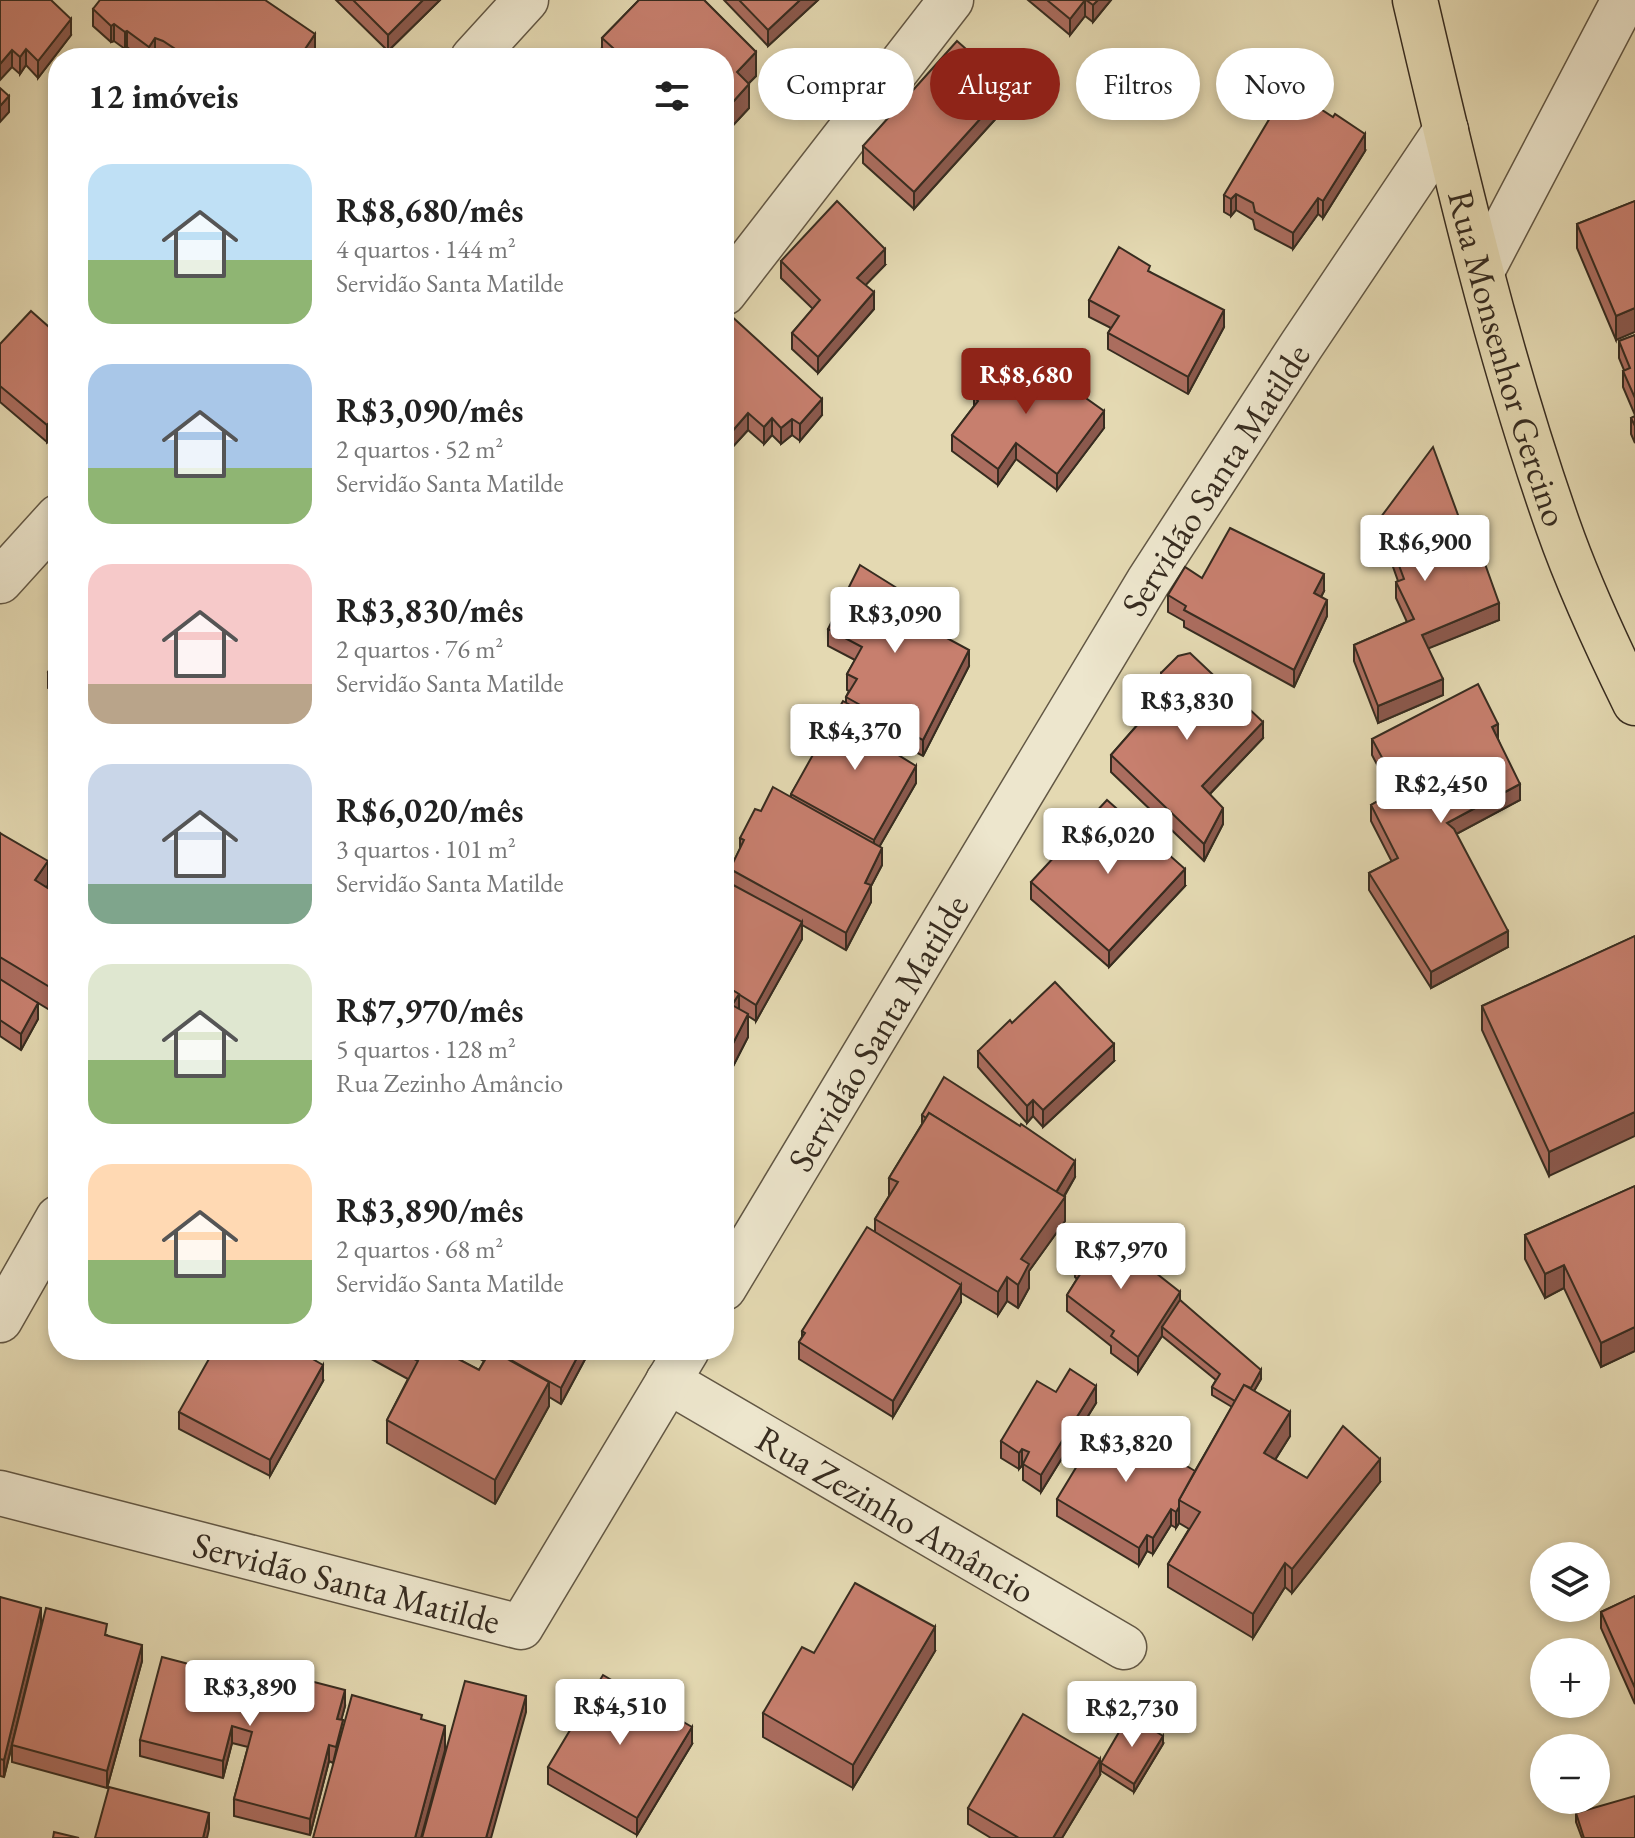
<!DOCTYPE html>
<html lang="pt">
<head>
<meta charset="utf-8">
<style>
	:root { --surface:#fff; --page:#f2f2f2; --text:#222; --muted:#767676; --accent:#8f2418 }
	body { margin:0; font-family:"EB Garamond",serif; background:var(--page); color:var(--text); height:100vh; display:flex; flex-direction:column; font-size:30px; white-space:nowrap }
	* { box-sizing:border-box; margin:0 }
	p { font-size:26px; color:var(--muted) }
	.icon { flex:none; width:44px; height:44px; fill:none; stroke:currentColor; stroke-width:2; stroke-linecap:round; stroke-linejoin:round }
	.map { position:relative; flex:1; overflow:hidden }
	.sheet { position:absolute; left:48px; top:48px; width:686px; height:1312px; display:flex; flex-direction:column; background:var(--surface); border-radius:32px; box-shadow:0 4px 12px #0003 }
	.sheet>* { flex:none }
	.guide { position:absolute; left:758px; top:48px; width:756px; height:72px; display:flex; gap:16px }
	.tools { position:absolute; left:1530px; top:1542px; display:grid; gap:16px }
	.tools a { display:grid; place-items:center; width:80px; height:80px; border-radius:50%; background:var(--surface); box-shadow:0 4px 12px #0003; font-size:40px }
	.price { position:absolute; translate:-50% -68px; padding:0 18px; border-radius:8px; background:#fff; color:#222; font-size:26px; line-height:52px; filter:drop-shadow(0 2px 4px #0008) }
	.price::after { content:''; position:absolute; left:50%; top:48px; width:24px; height:18px; margin-left:-12px; background:inherit; clip-path:polygon(0 0,100% 0,50% 100%) }
	.price.current { background:var(--accent); color:#fff }
	ul { padding:0; list-style:none }
	li { display:flex; align-items:center; gap:24px; height:200px; padding:0 40px }
	li span { display:grid; place-items:center; flex:none; width:224px; height:160px; border-radius:24px; color:#555 }
	li>.icon { margin-inline-start:auto }
	span .icon { width:96px; height:96px; fill:#fffc; stroke-width:1 }
	li b { font-size:34px }
	h2 { display:flex; justify-content:space-between; align-items:center; height:96px; padding:0 40px; font-size:34px }
	.pill { padding:0 28px; border-radius:36px; background:var(--surface); box-shadow:0 4px 12px #0003; font-size:28px; line-height:72px }
	.pill.current { background:var(--accent); color:#fff }
	.map>svg:first-child { display:block }
</style>
</head>
<body>
<div class="map">
<svg width="1635" height="1838" viewBox="0 0 1635 1838">
	<rect width="100%" height="100%" fill="#e4d9b2"/>
	<filter id="stains"><feTurbulence type="fractalNoise" baseFrequency=".0025" numOctaves="4"/><feColorMatrix values="0 0 0 0 .2 0 0 0 0 .09 0 0 0 0 .02 0 0 0 .5 -.17"/></filter>
	<radialGradient id="worn" r=".72"><stop offset=".6" stop-color="#630" stop-opacity="0"/><stop offset="1" stop-color="#630" stop-opacity=".3"/></radialGradient>
	<g fill="none" stroke-linecap="round" stroke-linejoin="round">
		<g stroke="#625744" stroke-width="47">
			<g id="minor">
				<path d="M473,58l53,-58"/>
				<path d="M1482,271l142,-271"/>
				<path d="M724,293l227,-293"/>
				<path d="M0,581l58,-64"/>
				<path id="s1" d="M724,1288l424,-706 153,-236 145,-216"/>
				<path d="M0,1320l58,-102"/>
				<path id="s2" d="M668,1381l456,266"/>
				<path id="s3" d="M0,1493l521,134 166,-277"/>
			</g>
		</g>
		<g stroke="#372c20" stroke-width="47">
			<g id="primary">
				<path id="s4" d="M1415,0c41,176 83,355 143,526 21,60 49,120 77,177"/>
			</g>
		</g>
		<use href="#minor" stroke="#ede6cd" stroke-width="44"/>
		<use href="#primary" stroke="#e4d9b2" stroke-width="44"/>
	</g>
	<g fill="#ab6d5f" stroke="#372c20" stroke-width="2">
		<path d="M0,0l71,35 -33,43 -12,-13 -6,9 -8,-7z"/>
		<path d="M336,0h104l-52,51z"/>
		<path d="M639,0h65l52,52v24l-7,7v25l-25,27v-77h-131l9,-10v-10z"/>
		<path d="M724,0h94l-50,46z"/>
		<path d="M1028,0h83l-18,22 -8,-6 -15,19z"/>
		<path d="M93,9l222,41 -5,8h-146l-9,-4 -2,4h-12l-14,-11 -2,2 -11,-8 -3,1 -18,-16z"/>
		<path d="M1009,104l-95,105 -51,-46v-17z"/>
		<path d="M1365,151l-42,67 -5,-4 -25,35 -38,-20 -2,-9 -17,-10 -5,6 -7,-4v-17z"/>
		<path d="M1635,201l-19,139 -39,-92v-24z"/>
		<path d="M781,261l104,4 -20,20 9,24 -56,64 -26,-24v-16l21,-24 -32,-31z"/>
		<path d="M1150,272l74,55 -36,67 -80,-45v-16l3,-5 -22,-11v-17z"/>
		<path d="M724,318l98,97 -22,26 -8,-6 -11,9 -9,-9 -8,9 -16,-14 -19,21 -5,-4z"/>
		<path d="M58,335l-11,107 -47,-40v-58z"/>
		<path d="M1635,335v80l-12,-28v-16l1,-1 -5,-12v-17z"/>
		<path d="M1037,375l67,53 -47,62 -41,-31 -18,26 -46,-34v-16l22,-29v-15z"/>
		<path d="M1635,416v27l-4,-9v-16z"/>
		<path d="M1381,517l91,36 27,67 -71,28 15,47 -65,28 -24,-62v-16l53,-23 -11,-24v-16l2,-1 -17,-48z"/>
		<path d="M1202,578l122,13 -3,6 6,19 -33,71 -110,-60v-6l-16,-9v-17z"/>
		<path d="M916,616l-2,4 55,46 -46,90 -23,-12v5l-2,6 18,28 -37,64 3,18 -11,21v16l-25,48 -44,-25v14l-46,82 -8,-5v21l-24,47v-204l6,3v-14l10,-20v-11l21,-27 30,-14v-3l55,-91v-6l3,-6 -2,-1v-16l8,-14 -27,-14v-17z"/>
		<path d="M58,657v39l-10,-8v-16z"/>
		<path d="M1161,673l102,65 -53,56 13,30 -19,37 -93,-89v-17l50,-57z"/>
		<path d="M1372,739h126l22,61 -64,34 52,113 -77,41 -62,-98v-17l23,-11 -21,-41v-16l21,-12 -20,-38z"/>
		<path d="M0,833l48,52 -2,2 8,5 4,-9v132l-20,-12v16l-17,31 -21,-14z"/>
		<path d="M1031,882l154,4 -76,81 -78,-68z"/>
		<path d="M1635,936l-86,240 -67,-146v-24z"/>
		<path d="M978,1051l136,10 -71,66 -10,-11 -6,7 -49,-56z"/>
		<path d="M922,1115l153,62 -11,20 1,24 -36,50v17l-11,20 -11,-7 -9,14 -37,-22v9l-68,115 -94,-58v-17l3,-5v-6l73,-99v-13l14,-23v-18l33,-54z"/>
		<path d="M1635,1186v165l-34,16 -37,-79 -19,10 -20,-39v-24z"/>
		<path d="M1075,1260l105,40 81,79 -7,12 36,45 -15,24 32,18 73,4 -88,111 -7,-6 -32,51 -85,-51v-23l21,-35 -10,-6 -3,5 -5,-3 -18,29 -6,-3 -8,14 -82,-49v-17l138,-28 37,-64 -20,-12v-8l4,-7 -54,-44 -24,37 -27,-20v-7l-44,-35v-16l10,-16 -2,-2z"/>
		<path d="M355,1350h86l38,20 5,-9 -20,-11h126l-29,54 -12,-7v9l-54,98 -108,-61v-23l21,-41z"/>
		<path d="M323,1381l-53,95 -91,-47v-17z"/>
		<path d="M1056,1392l40,11 -55,89 -18,-12v-15l-4,4 -18,-11v-17z"/>
		<path d="M1635,1596v108l-34,-76v-16z"/>
		<path d="M0,1597l41,28 -20,82 86,-72 35,26 -35,127 -95,-26v-16l-8,31 -4,-1z"/>
		<path d="M935,1651l-82,137 -90,-51v-24l51,-60z"/>
		<path d="M345,1706l-4,14h2l-10,43 -4,-2 -19,74 -76,-19v-17l14,-52 -16,-4 -9,35 -83,-22v-16z"/>
		<path d="M692,1744l-55,91 -89,-51v-17z"/>
		<path d="M1163,1744l-29,48 -33,-21v-8z"/>
		<path d="M1100,1775l-38,63h-71l-23,-14v-16z"/>
		<path d="M1576,1813l59,25h-53l-6,-16z"/>
	</g>
	<g fill="#8b594d" stroke="#372c20" stroke-width="2">
		<path d="M423,0h17l-52,51v-16z"/>
		<path d="M800,0h18l-50,46v-16z"/>
		<path d="M1085,0v16l-15,19v-16z"/>
		<path d="M1098,0h13l-18,22v-17z"/>
		<path d="M71,19v16l-33,43v-17z"/>
		<path d="M114,24v17l-3,1v-16z"/>
		<path d="M127,31v16l-2,2v-17z"/>
		<path d="M315,34v16l-5,8h-11z"/>
		<path d="M155,38v16l-2,4h-4v-11z"/>
		<path d="M26,49v16l-6,9v-17z"/>
		<path d="M12,50v17l-12,13v-16z"/>
		<path d="M756,52v24l-19,19v-23z"/>
		<path d="M749,84v24l-25,27v-23z"/>
		<path d="M1009,87v17l-95,105v-17z"/>
		<path d="M9,96v16l-9,10v-16z"/>
		<path d="M1365,134v17l-42,67v-17z"/>
		<path d="M1236,194v16l-5,6v-17z"/>
		<path d="M1318,198v16l-25,35v-16z"/>
		<path d="M885,249v16l-28,29v-16z"/>
		<path d="M874,292v17l-56,64v-16z"/>
		<path d="M1635,308v24l-19,8v-24z"/>
		<path d="M1224,310v17l-36,67v-17z"/>
		<path d="M822,399v16l-22,26v-17z"/>
		<path d="M1104,411v17l-47,62v-16z"/>
		<path d="M58,413v16l-11,13v-17z"/>
		<path d="M748,413v17l-19,21v-16z"/>
		<path d="M772,418v17l-8,9v-17z"/>
		<path d="M792,419v16l-11,9v-16z"/>
		<path d="M1016,443v16l-18,26v-16z"/>
		<path d="M1324,574v17l-10,19v-17z"/>
		<path d="M916,600v16l-10,17v-17z"/>
		<path d="M1327,600v16l-33,71v-17z"/>
		<path d="M1499,603v17l-77,31v-16z"/>
		<path d="M969,650v16l-46,90v-16z"/>
		<path d="M1443,679v16l-65,28v-17z"/>
		<path d="M1263,722v16l-61,64v-16z"/>
		<path d="M1498,724v16l-6,-13z"/>
		<path d="M900,733v16l-8,18v-16z"/>
		<path d="M916,766v17l-42,73v-16z"/>
		<path d="M1520,784v16l-73,39v-16z"/>
		<path d="M1223,808v16l-19,37v-17z"/>
		<path d="M882,848v17l-11,21v16l-25,48v-17l19,-50z"/>
		<path d="M48,861v24l-13,18v-23z"/>
		<path d="M1185,869v17l-76,81v-16z"/>
		<path d="M802,922v17l-46,82v-16z"/>
		<path d="M1508,931v16l-77,41v-16z"/>
		<path d="M739,994v23l-7,-12z"/>
		<path d="M38,1003v16l-17,31v-16z"/>
		<path d="M748,1014v23l-24,47v-23z"/>
		<path d="M1114,1044v17l-71,66v-17z"/>
		<path d="M1033,1100v16l-6,7v-17z"/>
		<path d="M1635,1112v24l-86,40v-24z"/>
		<path d="M1075,1161v16l-20,34 10,-14v24l-36,50v17l-11,20v-23l3,-26 33,-63z"/>
		<path d="M1564,1265v23l-19,10v-24z"/>
		<path d="M1007,1277v24l-9,14v-23z"/>
		<path d="M961,1285v17l-68,115v-16z"/>
		<path d="M1180,1292v16l-18,19v9l-24,37v-16z"/>
		<path d="M1635,1327v24l-34,16v-24z"/>
		<path d="M581,1350h9l-29,54v-16z"/>
		<path d="M323,1365v16l-53,95v-16z"/>
		<path d="M1261,1370v9l-20,34v-9z"/>
		<path d="M549,1382v24l-54,98v-24z"/>
		<path d="M1096,1386v17l-55,89v-17z"/>
		<path d="M1290,1412v24l-26,41v-24z"/>
		<path d="M1022,1449v16l-3,4v-16z"/>
		<path d="M1380,1459v23l-88,111v-24z"/>
		<path d="M1179,1507v16l-3,5v-16z"/>
		<path d="M1171,1509v16l-18,29v-16z"/>
		<path d="M1147,1535v16l-8,14v-17z"/>
		<path d="M1285,1563v24l-32,51v-24z"/>
		<path d="M41,1608v17l-37,152v-17z"/>
		<path d="M935,1627v24l-82,137v-23z"/>
		<path d="M142,1645v16l-35,127v-17z"/>
		<path d="M345,1690v16l-8,30v-17z"/>
		<path d="M526,1696v16l-35,126h-5z"/>
		<path d="M232,1726v17l-9,35v-17z"/>
		<path d="M445,1726v24l-24,88h-6z"/>
		<path d="M692,1727v17l-55,91v-17z"/>
		<path d="M1163,1736v8l-29,48v-8z"/>
		<path d="M329,1745v16l-19,74v-16z"/>
		<path d="M1100,1759v16l-38,63h-9z"/>
		<path d="M209,1813v16l-2,9h-4z"/>
	</g>
	<g fill="#c77f6e" stroke="#372c20" stroke-width="2">
		<path d="M0,0h51l20,19 -33,42 -12,-12 -6,8 -8,-7 -12,14z"/>
		<path d="M100,0h165l50,34 -16,24h-110l-26,-17 -8,-3 -6,9 -22,-16 -2,1 -11,-8 -3,2 -18,-17z"/>
		<path d="M353,0h70l-35,35z"/>
		<path d="M639,0h65l52,52 -19,20 12,12 -25,28v-54h-100l-22,-20z"/>
		<path d="M739,0h61l-32,30z"/>
		<path d="M1047,0h38l-15,19z"/>
		<path d="M1086,0h12l-5,5z"/>
		<path d="M957,41l52,46 -95,105 -51,-46z"/>
		<path d="M602,48l11,10h-20z"/>
		<path d="M0,88l9,8 -9,10z"/>
		<path d="M1283,96l25,14 5,-6 20,13 2,-3 30,20 -42,67 -5,-3 -25,35 -38,-21 -2,-9 -17,-9 -5,5 -7,-4z"/>
		<path d="M837,201l48,48 -28,29 17,14 -56,65 -26,-24 28,-33 -39,-39z"/>
		<path d="M1635,201v107l-19,8 -39,-92z"/>
		<path d="M1119,247l31,19 -2,5 76,39 -36,67 -80,-44 11,-17 -30,-16z"/>
		<path d="M31,311l27,24v78l-11,12 -47,-39v-42z"/>
		<path d="M728,313l94,86 -22,25 -8,-5 -11,9 -9,-10 -8,9 -16,-14 -19,22 -5,-5v-112z"/>
		<path d="M1635,335v63l-12,-27 7,-3 -11,-27z"/>
		<path d="M1005,350l32,25 5,-8 62,44 -47,63 -41,-31 -18,26 -46,-34 26,-34 -3,-3 3,-3 -4,-4z"/>
		<path d="M1635,416v10l-4,-8z"/>
		<path d="M1433,447l39,106 8,-3 19,53 -77,32 21,44 -65,27 -24,-61 60,-26 -18,-37 8,-3 -23,-62z"/>
		<path d="M1230,528l94,46 -10,19 13,7 -33,70 -110,-60 2,-4 -18,-11 17,-28 17,11z"/>
		<path d="M860,565l56,35 -10,16 63,34 -46,90 -77,-43 11,-18 -10,-5 15,-27 -34,-18z"/>
		<path d="M1190,653l73,69 -61,64 21,22 -19,36 -93,-89 51,-58 -1,-24 17,-17z"/>
		<path d="M58,657v23l-10,-8z"/>
		<path d="M1478,684l20,40 -6,3 28,57 -73,39 7,6 54,102 -77,41 -62,-99 29,-15 -27,-53 28,-16 -27,-50z"/>
		<path d="M843,701l57,32 -8,18 24,15 -42,74 -83,-46z"/>
		<path d="M773,787l109,61 -17,35 6,2 -25,48 -116,-64 14,-29 -4,-2 15,-29 6,2z"/>
		<path d="M1107,800l78,69 -76,82 -78,-69z"/>
		<path d="M0,833l48,28 -13,19 19,12 4,-9v109l-58,-35z"/>
		<path d="M724,880l78,42 -46,83 -32,-20z"/>
		<path d="M1635,936v176l-86,40 -67,-146z"/>
		<path d="M0,979l38,24 -17,31 -21,-14z"/>
		<path d="M1055,982l59,62 -71,66 -10,-10 -6,6 -49,-55 32,-31 2,3z"/>
		<path d="M724,985l15,9 -7,11 16,9 -24,47z"/>
		<path d="M944,1077l76,49 1,-2 54,37 -19,31 -127,-79 -3,5 -4,-3z"/>
		<path d="M929,1113l136,84 -44,62 8,5 -11,21 -11,-8 -9,15 -123,-73 23,-37 -9,-4z"/>
		<path d="M1635,1186v141l-34,16 -37,-78 -19,9 -20,-39z"/>
		<path d="M1095,1225l85,67 -42,65 -27,-21 3,-5 -47,-36 17,-27 -9,-8z"/>
		<path d="M867,1227l94,58 -68,116 -94,-59 6,-9 -3,-2z"/>
		<path d="M1180,1300l81,70 -10,18 -7,-3 -9,16 -23,-14 8,-13 -58,-47z"/>
		<path d="M214,1350h83l26,15 -53,95 -91,-48z"/>
		<path d="M398,1350h43l38,20 12,-20 58,32 -54,98 -108,-60 31,-59z"/>
		<path d="M493,1350h88l-20,38z"/>
		<path d="M1070,1369l26,17 -55,89 -18,-11 6,-12 -7,-3 -3,4 -18,-12 36,-60 19,11z"/>
		<path d="M1244,1385l46,27 -26,41 43,25 36,-52 37,33 -88,110 -7,-6 -32,51 -85,-50 32,-52 -21,-12z"/>
		<path d="M1106,1418l89,53 -16,29v7l-3,5 -5,-3 -18,29 -6,-3 -8,13 -82,-49z"/>
		<path d="M855,1583l80,44 -82,138 -90,-52 39,-66 12,6z"/>
		<path d="M1635,1596v92l-34,-76z"/>
		<path d="M0,1597l41,11 -37,152 -4,-1z"/>
		<path d="M46,1608l61,16 -2,11 37,10 -35,126 -95,-26z"/>
		<path d="M162,1657l84,22 2,-14 97,25 -8,29 6,1 -7,27 -7,-2 -19,74 -76,-20 18,-67 -20,-6 -9,35 -83,-21z"/>
		<path d="M603,1675l89,52 -55,91 -89,-51z"/>
		<path d="M465,1681l61,15 -40,142h-64z"/>
		<path d="M352,1695l70,20 -1,4 24,7 -30,112h-102z"/>
		<path d="M1023,1714l77,45 -47,79h-34l-51,-30z"/>
		<path d="M1129,1715l34,21 -29,48 -33,-21z"/>
		<path d="M109,1787l100,26 -6,25h-108z"/>
		<path d="M1635,1796v42h-51l-8,-25z"/>
		<path d="M54,1832l25,6h-26z"/>
	</g>
	<g text-anchor="middle" stroke-width="6" stroke-linejoin="round" paint-order="stroke">
		<g font-size="36" fill="#372c20" stroke="#ede6cd">
			<text dy="13" stroke="none"><textPath href="#s4" startOffset="370">Rua Monsenhor Gercino</textPath></text>
			<text dy="13" stroke="none"><textPath href="#s1" startOffset="946">Servidão Santa Matilde</textPath></text>
			<text dy="13" stroke="none"><textPath href="#s1" startOffset="298">Servidão Santa Matilde</textPath></text>
			<text dy="13" stroke="none"><textPath href="#s2" startOffset="264">Rua Zezinho Amâncio</textPath></text>
			<text dy="13" stroke="none"><textPath href="#s3" startOffset="358">Servidão Santa Matilde</textPath></text>
		</g>
	</g>
	<rect width="100%" height="100%" filter="url(#stains)"/>
	<rect width="100%" height="100%" fill="url(#worn)"/>
</svg>
<div class="tools">
<a><svg class="icon" aria-label="layers" viewBox="0 0 24 24"><path d="M12 4l9 5-9 5-9-5zM3 14l9 5 9-5"/></svg></a>
<a>+</a>
<a>−</a>
</div>
<b class="price current" style="left:1026px;top:416px">R$8,680</b>
<b class="price" style="left:1425px;top:583px">R$6,900</b>
<b class="price" style="left:895px;top:655px">R$3,090</b>
<b class="price" style="left:1187px;top:742px">R$3,830</b>
<b class="price" style="left:855px;top:772px">R$4,370</b>
<b class="price" style="left:1441px;top:825px">R$2,450</b>
<b class="price" style="left:1108px;top:876px">R$6,020</b>
<b class="price" style="left:1121px;top:1291px">R$7,970</b>
<b class="price" style="left:1126px;top:1484px">R$3,820</b>
<b class="price" style="left:250px;top:1728px">R$3,890</b>
<b class="price" style="left:620px;top:1747px">R$4,510</b>
<b class="price" style="left:1132px;top:1749px">R$2,730</b>
<div class="guide">
<a class="pill">Comprar</a>
<a class="pill current">Alugar</a>
<a class="pill">Filtros</a>
<a class="pill">Novo</a>
</div>
<section class="sheet">
<h2>12 imóveis<svg class="icon" aria-label="filters" viewBox="0 0 24 24"><path d="M4 7h16M4 17h16"/><circle cx="9" cy="7" r="2"/><circle cx="15" cy="17" r="2"/></svg></h2>
<ul>
<li><span style="background:linear-gradient(#bfe0f5 60%,#8fb573 0)"><svg class="icon" aria-label="home" viewBox="0 0 24 24"><path d="M3 11l9-7 9 7M6 9v11h12V9"/></svg></span><div><b>R$8,680/mês</b><p>4 quartos · 144 m²</p><p>Servidão Santa Matilde</p></div></li>
<li><span style="background:linear-gradient(#a9c7e8 65%,#8fb573 0)"><svg class="icon" aria-label="home" viewBox="0 0 24 24"><path d="M3 11l9-7 9 7M6 9v11h12V9"/></svg></span><div><b>R$3,090/mês</b><p>2 quartos · 52 m²</p><p>Servidão Santa Matilde</p></div></li>
<li><span style="background:linear-gradient(#f6c9c9 75%,#b9a48a 0)"><svg class="icon" aria-label="home" viewBox="0 0 24 24"><path d="M3 11l9-7 9 7M6 9v11h12V9"/></svg></span><div><b>R$3,830/mês</b><p>2 quartos · 76 m²</p><p>Servidão Santa Matilde</p></div></li>
<li><span style="background:linear-gradient(#c9d6e8 75%,#7fa58c 0)"><svg class="icon" aria-label="home" viewBox="0 0 24 24"><path d="M3 11l9-7 9 7M6 9v11h12V9"/></svg></span><div><b>R$6,020/mês</b><p>3 quartos · 101 m²</p><p>Servidão Santa Matilde</p></div></li>
<li><span style="background:linear-gradient(#dfe7d0 60%,#8fb573 0)"><svg class="icon" aria-label="home" viewBox="0 0 24 24"><path d="M3 11l9-7 9 7M6 9v11h12V9"/></svg></span><div><b>R$7,970/mês</b><p>5 quartos · 128 m²</p><p>Rua Zezinho Amâncio</p></div></li>
<li><span style="background:linear-gradient(#ffd9b3 60%,#8fb573 0)"><svg class="icon" aria-label="home" viewBox="0 0 24 24"><path d="M3 11l9-7 9 7M6 9v11h12V9"/></svg></span><div><b>R$3,890/mês</b><p>2 quartos · 68 m²</p><p>Servidão Santa Matilde</p></div></li>
</ul>
</section>
</div>
</body>
</html>
